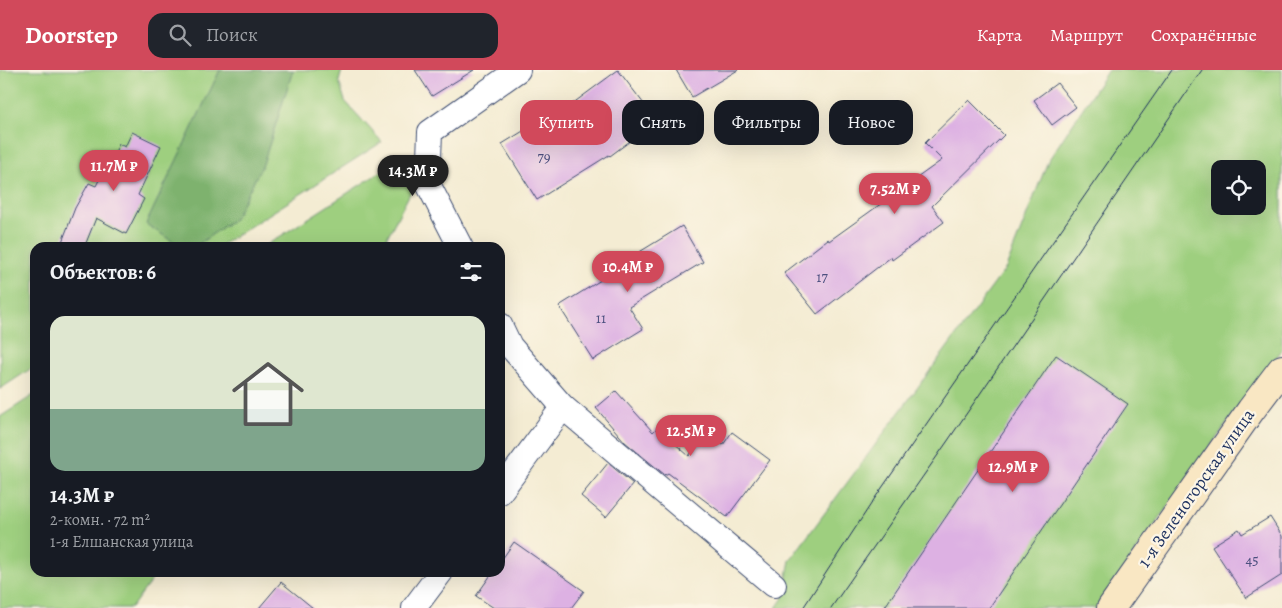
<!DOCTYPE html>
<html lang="ru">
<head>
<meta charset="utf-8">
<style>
	:root { --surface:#171b24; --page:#20242c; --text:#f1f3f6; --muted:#9ea1a6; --line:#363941; --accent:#d1495b }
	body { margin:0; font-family:Alegreya,serif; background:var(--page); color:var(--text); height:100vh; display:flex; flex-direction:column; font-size:19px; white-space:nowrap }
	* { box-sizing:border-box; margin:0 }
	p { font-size:16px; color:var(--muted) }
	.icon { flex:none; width:28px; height:28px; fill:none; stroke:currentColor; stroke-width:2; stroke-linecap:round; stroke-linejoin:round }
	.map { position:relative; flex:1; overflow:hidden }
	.sheet { position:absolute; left:30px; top:172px; width:475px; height:335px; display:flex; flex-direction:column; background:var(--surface); border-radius:15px; box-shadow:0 5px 20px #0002 }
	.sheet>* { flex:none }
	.hud { position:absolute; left:520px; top:30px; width:475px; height:45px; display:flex; gap:10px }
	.tools { position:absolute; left:1211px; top:90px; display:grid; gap:10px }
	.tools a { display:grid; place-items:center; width:55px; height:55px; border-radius:10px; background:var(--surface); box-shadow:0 5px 20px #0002; font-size:25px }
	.price { position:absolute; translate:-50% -42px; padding:0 11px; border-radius:18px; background:var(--accent); color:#fff; font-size:16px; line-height:32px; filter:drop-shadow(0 1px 2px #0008) }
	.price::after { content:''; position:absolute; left:50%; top:30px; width:15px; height:11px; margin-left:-8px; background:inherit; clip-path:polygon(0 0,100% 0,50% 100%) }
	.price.active { background:#222; color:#fff }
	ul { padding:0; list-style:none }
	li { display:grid; align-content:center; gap:10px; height:265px; padding:0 20px }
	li+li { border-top:1px solid var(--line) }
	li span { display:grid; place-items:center; height:155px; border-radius:15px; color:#555 }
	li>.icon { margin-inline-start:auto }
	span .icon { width:90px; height:90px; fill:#fffc; stroke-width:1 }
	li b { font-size:21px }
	h2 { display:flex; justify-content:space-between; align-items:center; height:60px; padding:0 20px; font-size:21px }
	.tag { padding:0 18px; border-radius:15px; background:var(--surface); box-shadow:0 5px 20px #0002; font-size:18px; line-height:45px }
	.tag.active { background:var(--accent); color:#fff }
	header { display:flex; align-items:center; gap:30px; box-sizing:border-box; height:70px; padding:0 25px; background:var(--accent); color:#fff }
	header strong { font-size:24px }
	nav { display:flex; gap:28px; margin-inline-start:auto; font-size:18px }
	.search { width:350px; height:45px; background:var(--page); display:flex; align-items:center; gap:12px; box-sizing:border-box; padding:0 18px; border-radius:15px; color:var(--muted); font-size:19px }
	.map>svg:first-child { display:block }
</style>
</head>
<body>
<header>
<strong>Doorstep</strong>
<div class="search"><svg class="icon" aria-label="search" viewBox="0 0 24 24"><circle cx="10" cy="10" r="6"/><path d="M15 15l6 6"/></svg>Поиск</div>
<nav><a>Карта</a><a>Маршрут</a><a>Сохранённые</a></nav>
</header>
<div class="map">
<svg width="1282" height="538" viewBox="0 0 1282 538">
	<rect width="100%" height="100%" fill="#fcf5e5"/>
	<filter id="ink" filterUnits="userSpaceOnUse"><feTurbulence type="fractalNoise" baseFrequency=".02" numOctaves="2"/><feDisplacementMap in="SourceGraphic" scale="10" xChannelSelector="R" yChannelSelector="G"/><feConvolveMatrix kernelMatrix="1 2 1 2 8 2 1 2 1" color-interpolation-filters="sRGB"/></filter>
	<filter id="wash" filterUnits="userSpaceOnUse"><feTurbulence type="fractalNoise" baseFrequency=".0096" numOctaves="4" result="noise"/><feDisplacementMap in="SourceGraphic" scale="20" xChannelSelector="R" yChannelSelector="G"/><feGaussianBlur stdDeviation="1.12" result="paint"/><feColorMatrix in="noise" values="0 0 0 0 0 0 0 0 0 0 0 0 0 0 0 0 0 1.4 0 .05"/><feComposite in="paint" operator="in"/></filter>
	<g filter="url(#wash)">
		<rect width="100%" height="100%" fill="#f4ecd3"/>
		<g fill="#9ecf7f" stroke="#5c7f6e" fill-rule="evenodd">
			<path d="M0,0h220l-74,154 35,23 -146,1v118l-35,23z"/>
			<path d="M293,0h49l-3,11 6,20 37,41 -164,105 -25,1 41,-29 29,-55z"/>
			<path d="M1108,0h174v280l-40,52 -146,206h-320l7,-10 7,-38 216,-292 42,-107zM1220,99h38v37h-38z"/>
			<path d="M396,92l14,4 7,14 -35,67 -120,1z"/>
			<path d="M35,324v178l122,1 -26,35h-131v-191z"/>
		</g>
		<path fill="#7eb26e" stroke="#4c7066" d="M220,0h73l-30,94 -29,55 -41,29 -12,-1 -35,-23z"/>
		<g id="blocks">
			<g fill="#ddb1e3">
				<path d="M415,0h59l-42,26z"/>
				<path d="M618,0l39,51 -47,35 -1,-1 -72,45 -35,-56 49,-30 2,4z"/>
				<path d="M676,0h62l-46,27z"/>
				<path d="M1057,13l19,24 -24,18 -18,-25z"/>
				<path d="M969,30l35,35 -72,71 12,16 -52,38 -1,-3 -74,57 -33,-41 44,-34 1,2 113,-81 -17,-17z"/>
				<path d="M132,62l29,14 -23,49 6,4 -18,35 -30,-16 -12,30h-9l-13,-6 13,-34 14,-25 7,3 5,-10 2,1 16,-33 6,3z"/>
				<path d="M682,156l21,36 -74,45 14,22 -50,31 -34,-54 71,-44 -2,-3z"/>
				<path d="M1056,285l72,49 -139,204h-105z"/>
				<path d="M616,321l37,41 4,-4 32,28 17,-24 17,13 9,-13 38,28 -43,57 -59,-44 -3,2 -40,-33 -29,-34z"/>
				<path d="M608,393l25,21 -27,33 -25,-21z"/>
				<path d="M1270,447l12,19v39l-36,23 -34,-52 27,-17 3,5z"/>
				<path d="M514,472l70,49 -13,17h-77l-18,-12 17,-24h7v-10z"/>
				<path d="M281,512l32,26h-54z"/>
			</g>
		</g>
	</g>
	<g filter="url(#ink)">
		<use href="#blocks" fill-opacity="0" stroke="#3c4b70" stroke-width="1"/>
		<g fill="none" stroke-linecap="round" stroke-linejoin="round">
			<g stroke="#3c4b70" stroke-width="26">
				<g id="street">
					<path d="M461,178l-33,-64 2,-52 88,-62"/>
					<path d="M500,255l10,21 53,61 211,178"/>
					<path d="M500,422l63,-85"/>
					<path d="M414,538l27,-36"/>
				</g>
			</g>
			<g stroke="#3c4b70" stroke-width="30">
				<path id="secondary" d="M1111,538l140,-198 31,-41"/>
			</g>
			<use href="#street" stroke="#fff" stroke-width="24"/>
			<use href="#secondary" stroke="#f9e7c3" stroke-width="28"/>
			<g stroke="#1b2f5e" stroke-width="1">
				<path d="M803,538l72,-110 297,-428"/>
				<path d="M831,538l116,-166 255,-372"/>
			</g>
		</g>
	</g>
	<g text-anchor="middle" stroke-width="4.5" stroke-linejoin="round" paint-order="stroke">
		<g font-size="15" fill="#4c507f">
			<text x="544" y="92">79</text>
			<text x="822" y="212">17</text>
			<text x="601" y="253">11</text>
			<text x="1252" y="495">45</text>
		</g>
		<g font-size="18" fill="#1b2f5e" stroke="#fcf5e5">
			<text transform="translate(1196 418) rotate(-55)" y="6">1-я Зеленогорская улица</text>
		</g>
	</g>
</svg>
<div class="tools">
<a><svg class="icon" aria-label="locate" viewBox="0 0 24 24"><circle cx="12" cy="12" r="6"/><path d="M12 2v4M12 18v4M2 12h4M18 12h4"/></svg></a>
</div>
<b class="price" style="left:114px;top:122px">11.7M ₽</b>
<b class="price active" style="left:413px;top:127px">14.3M ₽</b>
<b class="price" style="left:895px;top:145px">7.52M ₽</b>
<b class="price" style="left:628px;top:223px">10.4M ₽</b>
<b class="price" style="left:691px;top:387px">12.5M ₽</b>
<b class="price" style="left:1013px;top:423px">12.9M ₽</b>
<div class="hud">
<a class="tag active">Купить</a>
<a class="tag">Снять</a>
<a class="tag">Фильтры</a>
<a class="tag">Новое</a>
</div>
<section class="sheet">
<h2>Объектов: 6<svg class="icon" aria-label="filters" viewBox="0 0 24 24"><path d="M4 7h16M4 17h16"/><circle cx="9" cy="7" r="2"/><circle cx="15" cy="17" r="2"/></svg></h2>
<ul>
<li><span style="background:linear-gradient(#dfe7d0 60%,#7fa58c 0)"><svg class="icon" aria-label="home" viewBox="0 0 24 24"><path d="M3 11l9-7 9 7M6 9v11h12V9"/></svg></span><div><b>14.3M ₽</b><p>2-комн. · 72 m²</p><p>1-я Елшанская улица</p></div></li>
</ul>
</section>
</div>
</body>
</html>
